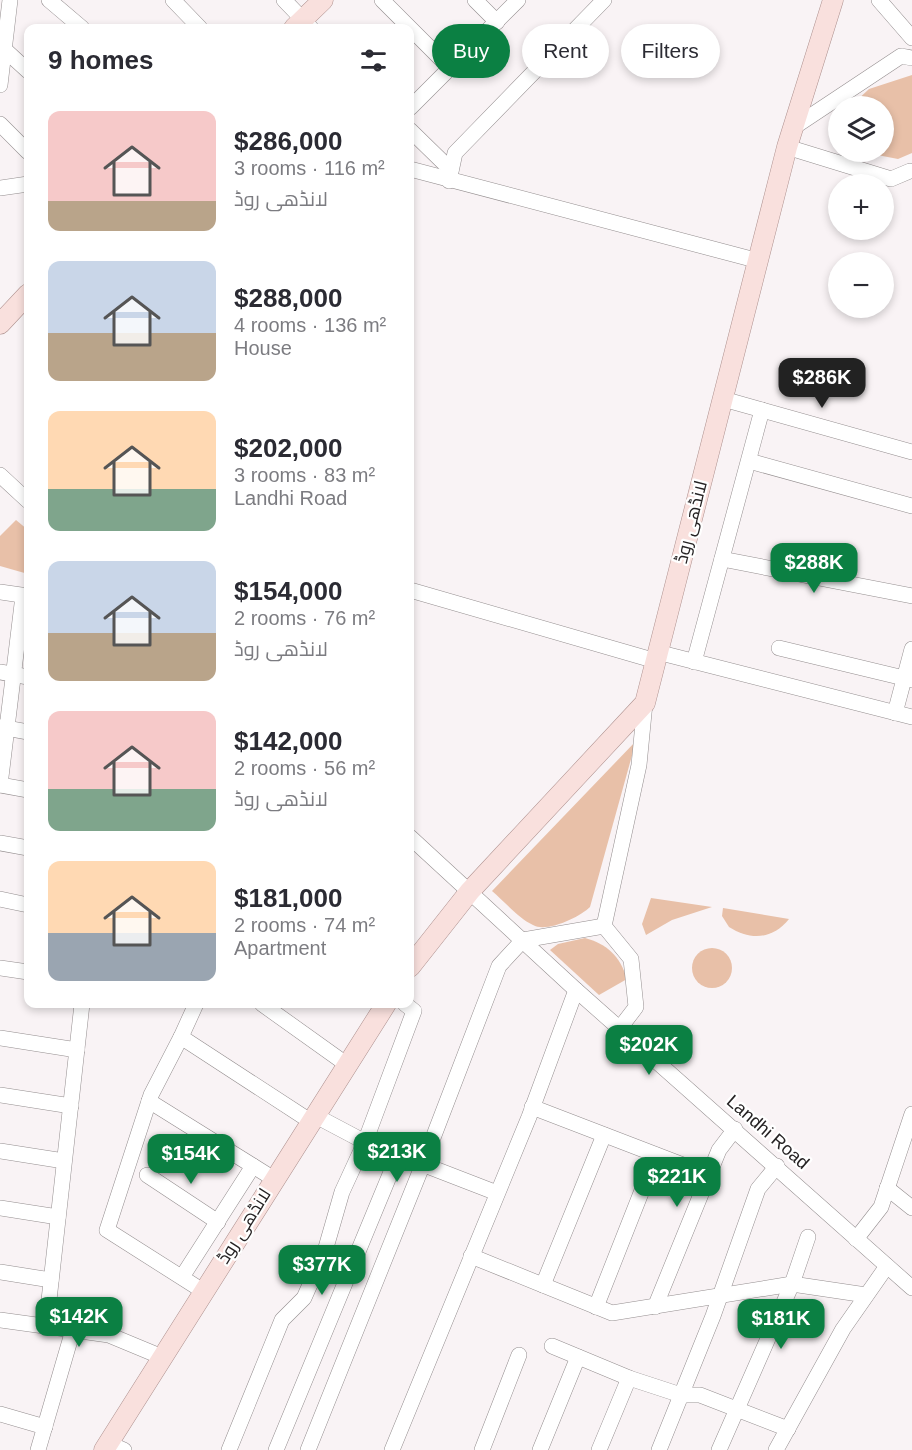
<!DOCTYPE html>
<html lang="en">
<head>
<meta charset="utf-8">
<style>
	:root { --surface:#fff; --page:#f7f7f7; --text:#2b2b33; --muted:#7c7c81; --accent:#0b8043 }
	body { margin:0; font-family:Arial,Cairo,sans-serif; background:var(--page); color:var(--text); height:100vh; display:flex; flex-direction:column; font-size:22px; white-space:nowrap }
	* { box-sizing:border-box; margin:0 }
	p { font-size:20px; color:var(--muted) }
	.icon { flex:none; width:33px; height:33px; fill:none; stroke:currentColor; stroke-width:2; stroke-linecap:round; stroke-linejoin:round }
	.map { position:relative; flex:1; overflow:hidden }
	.drawer { position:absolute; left:24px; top:24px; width:390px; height:984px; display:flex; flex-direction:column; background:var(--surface); border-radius:12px; box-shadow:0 3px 9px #0003 }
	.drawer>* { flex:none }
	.banner { position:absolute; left:432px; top:24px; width:390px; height:54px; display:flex; gap:12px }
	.fabs { position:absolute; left:828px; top:96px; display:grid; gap:12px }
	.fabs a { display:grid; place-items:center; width:66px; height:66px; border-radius:50%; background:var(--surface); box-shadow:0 3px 9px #0003; font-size:30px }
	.price { position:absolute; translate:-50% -51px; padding:0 14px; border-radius:12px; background:var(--accent); color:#fff; font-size:20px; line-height:39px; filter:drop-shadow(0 2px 3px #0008) }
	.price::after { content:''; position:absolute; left:50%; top:36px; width:18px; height:14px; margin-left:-9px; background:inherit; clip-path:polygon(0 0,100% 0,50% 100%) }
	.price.selected { background:#222; color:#fff }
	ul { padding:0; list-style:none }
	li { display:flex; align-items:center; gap:18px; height:150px; padding:0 24px }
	li span { display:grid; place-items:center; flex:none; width:168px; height:120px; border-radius:12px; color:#555 }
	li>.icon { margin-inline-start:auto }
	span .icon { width:72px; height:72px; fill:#fffc; stroke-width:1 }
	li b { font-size:26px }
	h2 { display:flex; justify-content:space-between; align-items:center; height:72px; padding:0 24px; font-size:26px }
	.chip { padding:0 21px; border-radius:27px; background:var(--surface); box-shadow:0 3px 9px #0003; font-size:21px; line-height:54px }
	.chip.selected { background:var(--accent); color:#fff }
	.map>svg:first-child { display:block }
</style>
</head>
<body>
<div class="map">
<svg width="912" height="1450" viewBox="0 0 912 1450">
	<rect width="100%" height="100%" fill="#f9f3f5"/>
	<g fill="#e8c0a8">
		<path d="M912,75v78l-14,6 -36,-7h22v-46h-33l18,-17z"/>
		<path d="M16,520l12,10v44l-28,-8v-30z"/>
		<path d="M636,741l-46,166c-10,10 -43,26 -57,18 -15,-7 -29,-24 -41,-34z"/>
		<path d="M651,898l61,9 -40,13 -26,15 -4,-11z"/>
		<path d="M723,908l66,11c-16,20 -38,22 -60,8l-7,-11z"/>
		<path d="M585,938c22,6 35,18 42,41l-28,16 -49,-45 8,-6z"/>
		<circle cx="712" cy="968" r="20"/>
	</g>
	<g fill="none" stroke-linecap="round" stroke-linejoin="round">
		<g stroke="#948e8f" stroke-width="16">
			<g id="minor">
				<path d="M49,0l33,28"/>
				<path d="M173,0l27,28"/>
				<path d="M284,0l27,28"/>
				<path d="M382,0l68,68"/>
				<path d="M475,0l22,22"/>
				<path d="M879,0l33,38"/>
				<path d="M0,49h4l24,22"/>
				<path d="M0,85l10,-85"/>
				<path d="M410,108l108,-108"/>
				<path d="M0,124l28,28"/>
				<path d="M794,127l107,-71 11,2"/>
				<path d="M410,130l41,40"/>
				<path d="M787,147l104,32 19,-8"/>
				<path d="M410,169l349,92"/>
				<path d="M449,181l6,-28 149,-153"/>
				<path d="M0,188l28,-4"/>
				<path d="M723,399l189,53"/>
				<path d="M749,461l163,45"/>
				<path d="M0,475l28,26"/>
				<path d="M722,559l190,37"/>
				<path d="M410,590l246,71"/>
				<path d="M0,592l28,4"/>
				<path d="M779,648l133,32"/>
				<path d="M657,652l255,65"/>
				<path d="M694,662l68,-252"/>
				<path d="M0,672l28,5"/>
				<path d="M895,713l17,-64"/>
				<path d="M0,727l28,5"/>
				<path d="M0,785l23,-189"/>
				<path d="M0,785l28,5"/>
				<path d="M410,837l166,153 336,298"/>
				<path d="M0,843l28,5"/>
				<path d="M0,899l28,6"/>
				<path d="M0,968l28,4"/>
				<path d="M196,1004l-15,33 129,84"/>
				<path d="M262,1004l84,60"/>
				<path d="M620,1028l16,-21 -5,-48 -27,-33 35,-161 6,-62"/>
				<path d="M181,1037l-30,58 -44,135 96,61"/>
				<path d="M0,1038l77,12"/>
				<path d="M0,1095l71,11"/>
				<path d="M149,1101l125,78"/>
				<path d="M532,1107l177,68"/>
				<path d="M314,1115l51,27 132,51"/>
				<path d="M0,1151l64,10"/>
				<path d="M147,1175l71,47"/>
				<path d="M887,1188l25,20"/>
				<path d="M0,1208l58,9"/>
				<path d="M856,1239l25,-32 31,-93"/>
				<path d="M471,1256l141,57 180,-29 74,11"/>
				<path d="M0,1272l51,8"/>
				<path d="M182,1277l71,-111"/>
				<path d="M543,1285l61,-150"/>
				<path d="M596,1307l60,-152"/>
				<path d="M655,1307l64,-157 16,-21"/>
				<path d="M0,1320l109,15 53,22"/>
				<path d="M46,1327l36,-323"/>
				<path d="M552,1346l77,32 52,17h19l88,34"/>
				<path d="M0,1414l45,13"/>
				<path d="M108,1443l16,7"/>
				<path d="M38,1450l35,-120"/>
				<path d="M229,1450l53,-130 22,-22 21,-47 17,-59 23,-50 49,-131 -9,-7"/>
				<path d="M276,1450l122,-295"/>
				<path d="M308,1450l115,-286 76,-198 24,-26 81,-14"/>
				<path d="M392,1450l137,-333 47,-127"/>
				<path d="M482,1450l37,-95"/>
				<path d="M540,1450l38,-93"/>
				<path d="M599,1450l30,-72"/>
				<path d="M659,1450l54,-134 45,-127 19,-23"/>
				<path d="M719,1450l73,-166 16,-47"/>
				<path d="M776,1450l67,-121 44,-63"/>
			</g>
		</g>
		<g stroke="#ad908e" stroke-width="21">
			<g id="major">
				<path d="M294,28l29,-28"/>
				<path d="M0,324l28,-30"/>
				<path d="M410,967l60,-76 175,-188 142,-556 46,-147"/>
				<path d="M104,1450l282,-446"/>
			</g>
		</g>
		<use href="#minor" stroke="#fff" stroke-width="15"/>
		<use href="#major" stroke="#f9e0dd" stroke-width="20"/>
	</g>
	<g text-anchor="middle" stroke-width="4.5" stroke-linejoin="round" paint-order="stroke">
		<g font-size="18" fill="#262324" stroke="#fff">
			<text transform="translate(691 522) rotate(-76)" y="6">لانڈھی روڈ</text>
			<text transform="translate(768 1132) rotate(41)" y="6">Landhi Road</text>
			<text transform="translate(244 1226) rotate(-58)" y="6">لانڈھی روڈ</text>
		</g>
	</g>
</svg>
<div class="fabs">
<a><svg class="icon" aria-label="layers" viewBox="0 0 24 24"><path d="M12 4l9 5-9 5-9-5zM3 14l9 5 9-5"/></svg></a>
<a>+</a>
<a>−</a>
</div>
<b class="price selected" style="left:822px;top:409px">$286K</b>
<b class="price" style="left:814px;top:594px">$288K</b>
<b class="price" style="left:649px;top:1076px">$202K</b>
<b class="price" style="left:397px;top:1183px">$213K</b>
<b class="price" style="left:191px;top:1185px">$154K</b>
<b class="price" style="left:677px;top:1208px">$221K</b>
<b class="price" style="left:322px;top:1296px">$377K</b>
<b class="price" style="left:79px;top:1348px">$142K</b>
<b class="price" style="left:781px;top:1350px">$181K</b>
<div class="banner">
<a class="chip selected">Buy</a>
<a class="chip">Rent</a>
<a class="chip">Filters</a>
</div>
<section class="drawer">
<h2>9 homes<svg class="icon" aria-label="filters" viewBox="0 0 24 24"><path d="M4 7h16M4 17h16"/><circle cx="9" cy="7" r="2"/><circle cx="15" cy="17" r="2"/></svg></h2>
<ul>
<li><span style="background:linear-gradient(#f6c9c9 75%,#b9a48a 0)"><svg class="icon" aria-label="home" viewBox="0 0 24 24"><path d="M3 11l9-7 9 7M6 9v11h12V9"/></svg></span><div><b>$286,000</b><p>3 rooms · 116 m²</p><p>لانڈھی روڈ</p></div></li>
<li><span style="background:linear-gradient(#c9d6e8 60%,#b9a48a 0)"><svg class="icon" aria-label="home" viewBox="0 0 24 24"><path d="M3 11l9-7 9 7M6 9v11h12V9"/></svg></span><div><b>$288,000</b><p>4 rooms · 136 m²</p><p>House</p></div></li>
<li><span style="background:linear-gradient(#ffd9b3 65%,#7fa58c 0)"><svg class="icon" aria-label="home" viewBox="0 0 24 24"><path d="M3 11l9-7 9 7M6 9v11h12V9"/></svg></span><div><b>$202,000</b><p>3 rooms · 83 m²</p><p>Landhi Road</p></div></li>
<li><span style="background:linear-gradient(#c9d6e8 60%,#b9a48a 0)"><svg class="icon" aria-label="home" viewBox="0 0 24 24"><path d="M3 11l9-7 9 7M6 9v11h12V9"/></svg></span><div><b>$154,000</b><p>2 rooms · 76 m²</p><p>لانڈھی روڈ</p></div></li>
<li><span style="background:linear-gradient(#f6c9c9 65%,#7fa58c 0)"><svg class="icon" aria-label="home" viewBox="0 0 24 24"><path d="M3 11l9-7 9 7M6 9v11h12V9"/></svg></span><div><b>$142,000</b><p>2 rooms · 56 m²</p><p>لانڈھی روڈ</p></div></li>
<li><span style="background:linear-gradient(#ffd9b3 60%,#9aa5b1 0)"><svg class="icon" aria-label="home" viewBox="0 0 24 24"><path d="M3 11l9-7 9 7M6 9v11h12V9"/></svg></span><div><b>$181,000</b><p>2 rooms · 74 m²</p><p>Apartment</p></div></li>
</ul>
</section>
</div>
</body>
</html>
